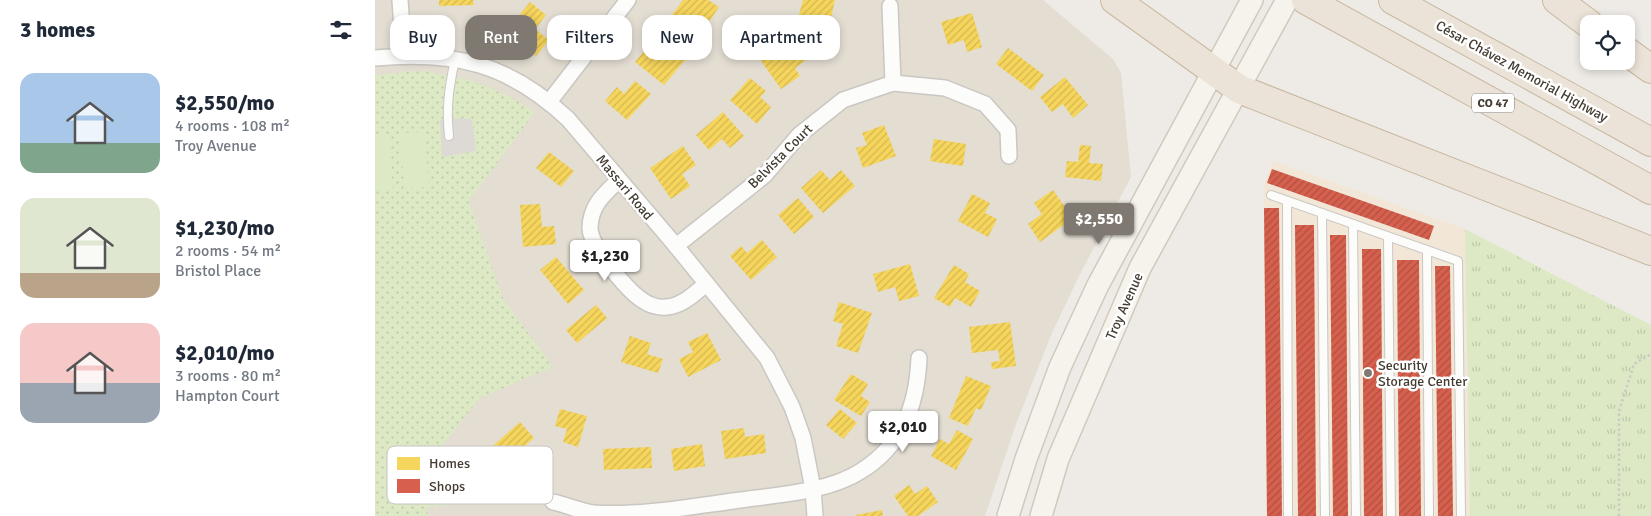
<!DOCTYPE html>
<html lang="en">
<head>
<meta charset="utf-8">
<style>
	:root { --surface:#fff; --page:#f2f2f3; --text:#1f2937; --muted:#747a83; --accent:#7f7971 }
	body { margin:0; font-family:Signika,sans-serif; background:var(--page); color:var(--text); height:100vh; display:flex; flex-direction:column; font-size:19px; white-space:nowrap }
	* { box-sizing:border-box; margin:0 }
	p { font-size:16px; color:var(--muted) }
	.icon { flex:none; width:28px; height:28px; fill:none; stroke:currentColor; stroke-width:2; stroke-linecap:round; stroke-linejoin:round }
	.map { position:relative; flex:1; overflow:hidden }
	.sheet { display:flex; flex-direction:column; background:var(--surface); width:375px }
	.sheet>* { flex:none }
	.hud { position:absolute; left:15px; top:15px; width:475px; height:45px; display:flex; gap:10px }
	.fabs { position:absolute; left:1205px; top:15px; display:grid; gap:10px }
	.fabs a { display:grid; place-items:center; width:55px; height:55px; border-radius:10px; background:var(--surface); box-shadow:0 2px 8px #0003; font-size:25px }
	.price { position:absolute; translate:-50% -42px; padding:0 11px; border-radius:5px; background:#fff; color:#222; font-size:16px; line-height:32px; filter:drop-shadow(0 1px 2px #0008) }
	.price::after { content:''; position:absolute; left:50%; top:30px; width:15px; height:11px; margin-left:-8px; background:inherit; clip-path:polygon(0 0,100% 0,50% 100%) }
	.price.current { background:var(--accent); color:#fff }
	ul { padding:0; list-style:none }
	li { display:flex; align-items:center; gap:15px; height:125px; padding:0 20px }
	li span { display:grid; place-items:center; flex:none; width:140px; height:100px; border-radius:15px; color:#555 }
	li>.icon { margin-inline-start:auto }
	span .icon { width:60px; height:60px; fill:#fffc; stroke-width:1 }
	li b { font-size:21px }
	h2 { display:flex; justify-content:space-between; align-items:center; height:60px; padding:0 20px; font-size:21px }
	.chip { padding:0 18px; border-radius:15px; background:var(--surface); box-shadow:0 2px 8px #0003; font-size:18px; line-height:45px }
	.chip.current { background:var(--accent); color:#fff }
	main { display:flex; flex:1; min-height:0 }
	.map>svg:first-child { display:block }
</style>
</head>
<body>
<main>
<section class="sheet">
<h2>3 homes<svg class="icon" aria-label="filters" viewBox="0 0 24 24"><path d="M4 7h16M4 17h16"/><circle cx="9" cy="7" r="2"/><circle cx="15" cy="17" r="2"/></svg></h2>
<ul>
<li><span style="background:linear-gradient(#a9c7e8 70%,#7fa58c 0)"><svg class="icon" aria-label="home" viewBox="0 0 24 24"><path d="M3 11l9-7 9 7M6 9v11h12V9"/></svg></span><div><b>$2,550/mo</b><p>4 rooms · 108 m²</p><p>Troy Avenue</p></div></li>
<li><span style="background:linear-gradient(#dfe7d0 75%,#b9a48a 0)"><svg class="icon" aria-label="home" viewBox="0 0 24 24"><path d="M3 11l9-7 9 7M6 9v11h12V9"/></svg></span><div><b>$1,230/mo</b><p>2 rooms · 54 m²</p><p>Bristol Place</p></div></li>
<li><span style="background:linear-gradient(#f6c9c9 60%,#9aa5b1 0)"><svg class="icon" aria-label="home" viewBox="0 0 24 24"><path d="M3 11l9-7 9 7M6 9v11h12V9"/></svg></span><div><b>$2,010/mo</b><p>3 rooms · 80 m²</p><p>Hampton Court</p></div></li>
</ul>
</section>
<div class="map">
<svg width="1276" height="516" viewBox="0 0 1276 516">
	<defs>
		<pattern id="grass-tufts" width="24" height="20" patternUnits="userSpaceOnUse" patternTransform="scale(1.25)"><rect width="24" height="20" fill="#dce9c4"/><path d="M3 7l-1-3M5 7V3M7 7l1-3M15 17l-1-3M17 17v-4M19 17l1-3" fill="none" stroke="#bec9a9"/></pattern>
		<pattern id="park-dots" width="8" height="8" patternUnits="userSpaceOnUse" patternTransform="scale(1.25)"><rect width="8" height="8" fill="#dce9c4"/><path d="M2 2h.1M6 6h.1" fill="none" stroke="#bec9a9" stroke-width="1.8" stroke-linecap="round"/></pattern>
		<pattern id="homes-hatch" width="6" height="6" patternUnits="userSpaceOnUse" patternTransform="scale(1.25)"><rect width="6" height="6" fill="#f6d55c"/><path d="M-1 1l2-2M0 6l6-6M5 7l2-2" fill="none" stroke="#d4b850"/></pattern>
		<pattern id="shops-hatch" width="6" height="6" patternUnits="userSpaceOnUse" patternTransform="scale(1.25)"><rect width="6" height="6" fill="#d6604d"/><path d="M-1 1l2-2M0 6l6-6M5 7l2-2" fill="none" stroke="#af5041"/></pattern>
	</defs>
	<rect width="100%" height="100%" fill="#eeebe6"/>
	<path fill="#e3ddd2" d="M0,0h668l70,59 8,14 10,104 -52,99 -27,57 -36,91 -31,92h-610z"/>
	<path fill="#f2e6d7" d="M898,161l192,68 5,287h-204l-2,-332z"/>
	<path fill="url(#grass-tufts)" d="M1090,229l186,96v191h-181z"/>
	<path fill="url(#park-dots)" d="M45,71c45,5 77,16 115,41l-66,89 34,97 50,69 -73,31 -38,47 79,37 -3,14 -93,12 4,8h-54v-441z"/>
	<g fill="#dce9c4">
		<path d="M50,132l4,55 -25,2 -4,-56z"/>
		<path d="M14,134l4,56 -18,1v-56z"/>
	</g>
	<path fill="#dddad6" d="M87,118l10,2 4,31 -34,6 -2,-37z"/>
	<g fill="url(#homes-hatch)">
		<path d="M64,0h34l1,5 -35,1z"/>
		<path d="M308,0h25l11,7 -11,16 -8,-5 -13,18 -20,-14z"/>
		<path d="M428,0h32l-4,18 -10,-3 -4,13 -20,-6z"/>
		<path d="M155,2l16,13 -11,14 14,11 -13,16 -30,-24z"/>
		<path d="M597,13l10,34 -15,5 -3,-12 -16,5 -7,-23z"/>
		<path d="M290,34l25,20 -26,31 -29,-23 11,-13 11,10 5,-6 -8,-6z"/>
		<path d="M417,34l17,24 -14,10 5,8 -19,13 -22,-31z"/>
		<path d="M633,48l36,27 -12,16 -36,-27z"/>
		<path d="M690,77l23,28 -15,13 -10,-14 -11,8 -12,-15z"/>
		<path d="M375,78l16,13 -6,6 11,10 -14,17 -27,-24z"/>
		<path d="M260,81l16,13 -24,26 -22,-19 12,-14 7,7z"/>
		<path d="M348,112l21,24 -14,12 -8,-9 -13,11 -13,-15z"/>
		<path d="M509,125l12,31 -33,12 -7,-20 11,-3 -5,-12z"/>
		<path d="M559,139l32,5 -3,22 -33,-5z"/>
		<path d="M705,145l11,1 -2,17 14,1 -2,17 -36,-4 2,-16 11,1z"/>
		<path d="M308,146l13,19 -14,9 8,12 -19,13 -21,-31z"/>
		<path d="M174,152l25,19 -13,16 -25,-19z"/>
		<path d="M446,170l9,10 11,-10 14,16 -32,27 -22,-25z"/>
		<path d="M678,190l20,28 -33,24 -12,-18 14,-10 -8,-11z"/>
		<path d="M597,194l18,9 -5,10 12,6 -9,18 -30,-16z"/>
		<path d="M423,198l16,19 -20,17 -16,-19z"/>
		<path d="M165,204l2,23 12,-1 2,18 -33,3 -3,-42z"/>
		<path d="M387,240l15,17 -26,23 -21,-24 11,-10 6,7z"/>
		<path d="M181,257l28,33 -16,14 -28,-34z"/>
		<path d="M535,264l9,32 -20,5 -4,-14 -17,5 -5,-18z"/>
		<path d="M579,265l15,9 -4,8 15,9 -9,16 -16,-9 -5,9 -16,-9z"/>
		<path d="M464,302l33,11 -14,40 -22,-7 7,-22 -10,-3z"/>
		<path d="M221,305l11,13 -30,25 -11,-13z"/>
		<path d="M635,322l6,44 -24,3 -1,-7 9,-1 -2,-11 -26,3 -3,-26z"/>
		<path d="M332,333l14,27 -33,17 -9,-18 14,-7 -5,-10z"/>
		<path d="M255,336l21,7 -4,11 16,5 -5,14 -37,-11z"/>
		<path d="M476,374l17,10 -7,12 9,6 -9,14 -27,-16z"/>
		<path d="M591,376l25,10 -10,24 -5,-2 -8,18 -19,-8z"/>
		<path d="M185,409l27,7 -9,31 -15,-5 4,-13 -12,-3z"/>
		<path d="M465,409l17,14 -14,16 -17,-14z"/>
		<path d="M145,422l14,16 -34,30 -14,-16z"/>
		<path d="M369,428l1,9 19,-3 2,19 -41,6 -4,-28z"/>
		<path d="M582,430l16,9 -17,31 -25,-14 9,-17 9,5z"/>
		<path d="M327,444l3,22 -31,5 -3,-22z"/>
		<path d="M276,447l1,21 -48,2 -1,-21z"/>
		<path d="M534,485l6,9 12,-8 11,16 -20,14h-10l-14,-20z"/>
		<path d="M507,510l1,6h-26l-1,-1z"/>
	</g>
	<g fill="url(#shops-hatch)">
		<path d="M897,169l162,57 -5,14 -162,-57z"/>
		<path d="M889,208h15l3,308h-15z"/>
		<path d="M920,225h19l2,291h-18z"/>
		<path d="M955,235h16l2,281h-15z"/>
		<path d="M987,249h19l2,267h-19z"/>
		<path d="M1022,260h22l2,256h-22z"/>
		<path d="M1060,266h15l3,250h-15z"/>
	</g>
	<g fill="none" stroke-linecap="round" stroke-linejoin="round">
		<g stroke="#cac7c2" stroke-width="10">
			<g id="service">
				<path d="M74,136c-3,-31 0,-47 6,-77"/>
				<path d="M896,195l187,66 3,255"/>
				<path d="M912,201l1,315"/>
				<path d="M947,213l3,303"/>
				<path d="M978,224l3,292"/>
				<path d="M1013,237l3,279"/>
				<path d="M1052,250l2,266"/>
			</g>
		</g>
		<g stroke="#cac7c2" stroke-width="18">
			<g id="minor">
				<path d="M25,0l4,56"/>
				<path d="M515,6l3,77"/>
				<path d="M0,58c80,-7 133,5 193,61l108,127 91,112 25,49 11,31 10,51 2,27"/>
				<path d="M174,102l79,-102"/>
				<path d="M244,180c-15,14 -28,25 -29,47 -1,18 37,63 52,73 7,5 16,8 25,7 16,-2 27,-13 39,-23"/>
				<path d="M301,246l89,-71 34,-40 44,-35 50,-17 52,5 40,16 23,26 1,26"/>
				<path d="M178,502c14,3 27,9 41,11 43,3 95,-6 139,-12 40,-6 94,-8 128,-30 42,-26 56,-67 58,-113"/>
			</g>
		</g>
		<g stroke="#cfcabe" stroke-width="24">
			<g id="secondary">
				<path d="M633,516l18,-57 34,-92 38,-82 154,-285"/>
				<path d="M666,516l17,-57 82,-191 147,-268"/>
			</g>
		</g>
		<g stroke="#c7b8a0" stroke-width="30">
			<g id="motorway">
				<path d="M740,0l124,89 412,162"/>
				<path d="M931,0l345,190"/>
				<path d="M1018,0l258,142"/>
				<path d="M1182,0l32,24"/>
				<path d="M1251,51l25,18"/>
			</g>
		</g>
		<path stroke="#cccac5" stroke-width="2.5" stroke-dasharray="2.5 2.5" stroke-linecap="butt" d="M1244,516v-105l15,-47 17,-10"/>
		<use href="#service" stroke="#fcfcfb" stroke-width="8"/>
		<use href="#minor" stroke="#fcfcfb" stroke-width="15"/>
		<use href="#secondary" stroke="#f6f3ec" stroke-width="21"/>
		<use href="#motorway" stroke="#ebe3d7" stroke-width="28"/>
	</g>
	<circle fill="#7f7971" stroke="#fff" stroke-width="2" cx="993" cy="373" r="5"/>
	<g text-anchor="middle" stroke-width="5" stroke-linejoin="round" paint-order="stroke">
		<rect fill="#fff" stroke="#7b7670" stroke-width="1" x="1097" y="93.5" width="42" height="19" rx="4"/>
		<g font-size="12" font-weight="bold" fill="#433c32">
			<text x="1118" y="107">CO 47</text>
		</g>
		<g font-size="14" fill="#433c32" stroke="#fff">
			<text transform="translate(1147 71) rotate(29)" y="5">César Chávez Memorial Highway</text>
			<text transform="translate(405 156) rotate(-45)" y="5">Belvista Court</text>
			<text transform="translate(250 187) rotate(50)" y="5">Massari Road</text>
			<text transform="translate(749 306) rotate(-66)" y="5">Troy Avenue</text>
		</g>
		<g font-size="14" fill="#433c32" stroke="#fff" text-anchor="start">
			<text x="1003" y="370">Security<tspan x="1003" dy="16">Storage Center</tspan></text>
		</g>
	</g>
	<rect x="12" y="446" width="166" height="58" rx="8" fill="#fff" stroke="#c7c4c2" stroke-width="1"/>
	<rect x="22" y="457" width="23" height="13" fill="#f6d55c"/>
	<rect x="22" y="479" width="23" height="14" fill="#d6604d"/>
	<g font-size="14" fill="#433c32">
		<text x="54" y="468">Homes</text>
		<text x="54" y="491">Shops</text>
	</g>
</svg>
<div class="fabs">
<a><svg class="icon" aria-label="locate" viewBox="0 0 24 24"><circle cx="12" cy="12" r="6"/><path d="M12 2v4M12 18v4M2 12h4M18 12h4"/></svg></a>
</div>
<b class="price current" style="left:724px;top:245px">$2,550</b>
<b class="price" style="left:230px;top:282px">$1,230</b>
<b class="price" style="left:528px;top:453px">$2,010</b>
<div class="hud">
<a class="chip">Buy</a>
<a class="chip current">Rent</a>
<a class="chip">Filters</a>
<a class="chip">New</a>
<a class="chip">Apartment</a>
</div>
</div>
</main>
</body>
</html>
